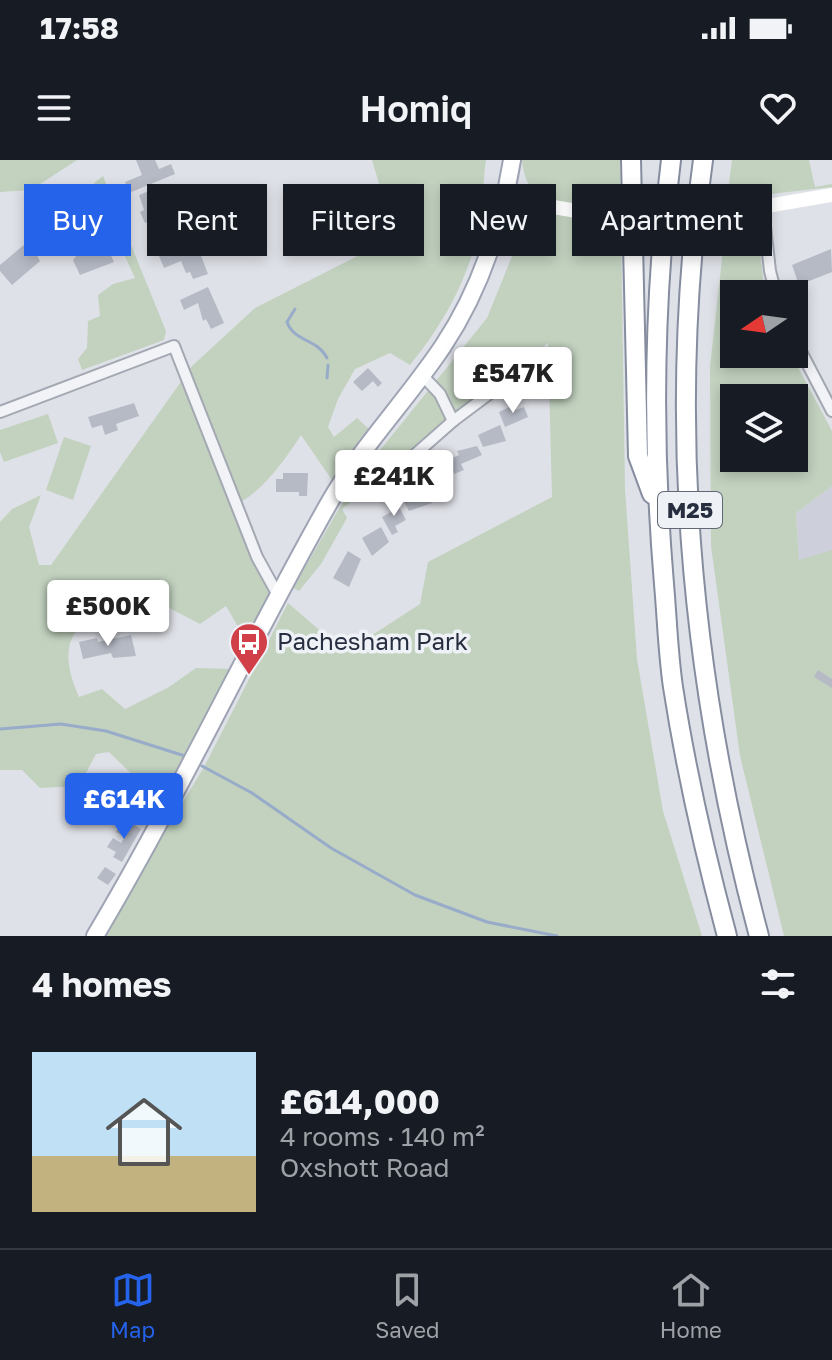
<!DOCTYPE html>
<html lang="en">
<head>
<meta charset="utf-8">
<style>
	:root { --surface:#171b24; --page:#242831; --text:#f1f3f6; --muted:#9ea1a6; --line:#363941; --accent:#2563eb }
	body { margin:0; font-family:"Golos Text",sans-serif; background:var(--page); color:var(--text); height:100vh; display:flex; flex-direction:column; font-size:30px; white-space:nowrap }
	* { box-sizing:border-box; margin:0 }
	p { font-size:26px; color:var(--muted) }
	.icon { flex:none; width:44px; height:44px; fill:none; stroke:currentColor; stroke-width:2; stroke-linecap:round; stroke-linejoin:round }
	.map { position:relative; height:776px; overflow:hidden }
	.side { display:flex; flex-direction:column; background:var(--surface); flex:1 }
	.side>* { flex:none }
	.banner { position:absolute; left:24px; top:24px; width:784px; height:72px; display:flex; gap:16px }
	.needle { width:52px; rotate:257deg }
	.buttons { position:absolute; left:720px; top:120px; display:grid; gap:16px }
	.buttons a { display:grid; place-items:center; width:88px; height:88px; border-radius:0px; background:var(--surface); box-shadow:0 4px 12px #0003; font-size:40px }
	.price { position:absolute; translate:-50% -68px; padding:0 18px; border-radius:8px; background:#fff; color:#222; font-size:26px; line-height:52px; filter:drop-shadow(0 2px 4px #0008) }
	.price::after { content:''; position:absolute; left:50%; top:48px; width:24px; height:18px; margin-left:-12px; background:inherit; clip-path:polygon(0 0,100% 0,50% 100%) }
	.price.current { background:var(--accent); color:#fff }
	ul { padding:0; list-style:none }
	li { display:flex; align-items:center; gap:24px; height:200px; padding:0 32px }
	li+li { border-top:2px solid var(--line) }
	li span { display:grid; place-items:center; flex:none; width:224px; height:160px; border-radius:0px; color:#555 }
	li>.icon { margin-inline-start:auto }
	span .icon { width:96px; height:96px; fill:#fffc; stroke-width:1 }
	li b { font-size:34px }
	h2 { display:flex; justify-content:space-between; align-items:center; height:96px; padding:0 32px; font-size:34px }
	.pill { padding:0 28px; border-radius:0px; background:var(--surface); box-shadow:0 4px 12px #0003; font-size:28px; line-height:72px }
	.pill.current { background:var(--accent); color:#fff }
	.status { display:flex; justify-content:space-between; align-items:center; height:56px; padding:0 40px; background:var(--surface); direction:ltr }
	.status svg { height:22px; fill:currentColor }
	header { display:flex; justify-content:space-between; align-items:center; height:104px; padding:0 32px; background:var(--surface); font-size:36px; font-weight:600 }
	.menu { display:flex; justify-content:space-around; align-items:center; height:112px; border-top:2px solid var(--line); background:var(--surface); font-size:22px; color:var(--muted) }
	.menu a { display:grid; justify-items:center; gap:4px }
	.menu .current { color:var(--accent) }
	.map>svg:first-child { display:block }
</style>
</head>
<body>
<div class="status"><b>17:58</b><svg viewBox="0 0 49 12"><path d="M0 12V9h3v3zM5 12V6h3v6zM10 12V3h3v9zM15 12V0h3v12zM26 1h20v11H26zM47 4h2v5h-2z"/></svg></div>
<header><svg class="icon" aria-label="menu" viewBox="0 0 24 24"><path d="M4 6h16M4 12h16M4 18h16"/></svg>Homiq<svg class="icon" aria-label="heart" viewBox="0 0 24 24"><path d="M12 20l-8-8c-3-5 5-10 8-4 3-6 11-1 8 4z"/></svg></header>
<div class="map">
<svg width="832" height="776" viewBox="0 0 832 776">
	<rect width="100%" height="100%" fill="#dfe1e8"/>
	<path fill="#cdd0da" d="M832,326v205l-30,-84 -6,-94z"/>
	<g fill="#c2d2bf" fill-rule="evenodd">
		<path d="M0,0h77l-46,30 -31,2z"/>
		<path d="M372,0h114c-4,24 -2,50 -8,74 -12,49 -36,92 -68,131l-20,-12 -35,16 -17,30 -10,28 6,10 23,-19 12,11 -35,54 -33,-48c-16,25 -42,62 -71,72l41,87 -24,48 -21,-36 -26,18 -50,-26c-61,15 -102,29 -71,99l23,-8 23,20 44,-22 27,-19 37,1 -76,147 -25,-10 8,-24 -31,-30 -13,2 -17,32 -39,2 -18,-18h-22v-248l12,-13 29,-14 -12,32 10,38h12l141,-199 63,-58 140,-71z"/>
		<path d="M522,0h98l5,329 12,170 26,152 39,125h-600l102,-169 84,-164 44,38 34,-2 54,-35 8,-42 124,-65 -4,-154 -206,166 5,9 -26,46 -22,27 -6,-3 62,-107 132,-163 36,-89 20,-6 3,-23c-17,-8 -22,-22 -24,-40z"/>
		<path d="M732,0h77l6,27 17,-3v3l-105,12z"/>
		<path d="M103,16l63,155 -2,9 -82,30 -4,-11 9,-11 1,-27 12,-5 -2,-21 15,-11 22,-6 -26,-56v-20l-15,-19z"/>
		<path d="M756,60l9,74h-31v60h57l41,77v55l-36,27 3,47 33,-10v386h-48l-44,-180 -29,-210 -1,-180 16,-143zM734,238h60v60h-60z"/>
		<path d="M48,254l10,29 -54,19 -4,-10v-22z"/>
		<path d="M64,277l27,9 -18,54 -27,-10z"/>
	</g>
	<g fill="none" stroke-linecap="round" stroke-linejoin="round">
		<g stroke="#98abc9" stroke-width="3">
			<path d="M295,149l-8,13c7,20 31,17 40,36"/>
			<path d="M327,218l1,-13"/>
			<path d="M0,569l61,-5 45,7 79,25"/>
			<path d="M202,606l50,27 79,55 84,47 72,27 70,14"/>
		</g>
	</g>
	<g fill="#b6bac5">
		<path d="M136,0h19l4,9 12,-5 4,10 -46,19 -4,-11 17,-7z"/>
		<path d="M157,28l2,6 8,4 -3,7 8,20 8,3 -4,9 -8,-4 -8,4 -7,-18 -8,4 -5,-11 4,-2 -5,-15z"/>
		<path d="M105,83l9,19 -34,13 -7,-15 4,-5 -3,-7 8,-4 4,7z"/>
		<path d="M25,84l4,4 3,-2 8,15 -28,24 -12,-14v-6z"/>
		<path d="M187,85l3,7 8,-4 10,26 -15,5 -3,-7 -4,1 -5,-12 -17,7 -5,-12z"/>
		<path d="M831,89l1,23 -33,13 -7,-20z"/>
		<path d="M208,127l16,36 -13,6 -5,-10 -3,2 -5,-18 -14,7 -4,-10z"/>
		<path d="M368,208l14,15 -4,4 -5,-6 -11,10 -9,-9z"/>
		<path d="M134,243l5,13 -23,8 2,6 -13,5 -3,-10 -10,3 -4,-11z"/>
		<path d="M514,245l2,5 8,-3 4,10 -23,10 -6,-15z"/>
		<path d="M500,265l6,16 -23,6 -5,-12z"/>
		<path d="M477,286l5,9 -21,9 3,6 -10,4 -4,-15 9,-4 -2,-4z"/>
		<path d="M446,303l5,11 -6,3 2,4 -8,4 -2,-4 -11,5 -5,-10z"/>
		<path d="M283,313h25l-1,23h-8v-4h-23v-13h7z"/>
		<path d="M417,325l5,8 3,-2 7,12 -23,8 -9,-17z"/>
		<path d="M397,343l9,17 -11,6 3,6 -6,3 -10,-18 9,-5 -2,-5z"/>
		<path d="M381,367l8,15 -17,14 -10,-18z"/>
		<path d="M348,391l13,8 -12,28 -16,-9z"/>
		<path d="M131,475l5,21 -23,2 -2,-5 -28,6 -4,-17 18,-4 1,4z"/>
		<path d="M818,510l14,9v9l-18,-11z"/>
		<path d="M121,663l9,5 3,-4 8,5 -19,33 -9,-5 3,-5 -9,-5 6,-9 8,5 4,-6 -9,-5z"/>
		<path d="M105,707l11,7 -8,11 -11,-7z"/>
	</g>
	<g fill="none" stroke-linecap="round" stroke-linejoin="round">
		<g stroke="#a4a8b2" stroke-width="14">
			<g id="minor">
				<path d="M763,48l7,63 6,23"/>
				<path d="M794,178l38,73"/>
				<path d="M422,215l18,19 13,27"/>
				<path d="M0,252l174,-66 83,211 22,40"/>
				<path d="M369,335l84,-74 88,-66"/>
			</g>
		</g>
		<g stroke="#9ea4b4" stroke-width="20">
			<path id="primary" d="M95,776c84,-141 153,-290 234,-433 32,-56 78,-103 114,-157 38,-57 58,-119 69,-186"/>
		</g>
		<g stroke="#868d9f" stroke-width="22">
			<g id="motorway">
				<path d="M631,0l7,296 14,38"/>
				<path d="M671,0c-18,141 -19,282 -7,424 3,34 4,69 9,103 13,84 32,167 54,249"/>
				<path d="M703,0c-37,261 -12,522 56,776"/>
			</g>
		</g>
		<use href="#minor" stroke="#f1f3f7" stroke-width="10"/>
		<g stroke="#fff" stroke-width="14">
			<path d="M506,39l71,12"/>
			<path d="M743,50l89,-15"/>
		</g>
		<use href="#primary" stroke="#fff" stroke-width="16"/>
		<use href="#motorway" stroke="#fff" stroke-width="18"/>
		<path stroke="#fff" stroke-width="14" d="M577,51l76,3 90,-4"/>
	</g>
	<defs>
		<g id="bus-pin" transform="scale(2)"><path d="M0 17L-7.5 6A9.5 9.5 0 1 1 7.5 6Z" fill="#d14048" stroke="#eef1f6"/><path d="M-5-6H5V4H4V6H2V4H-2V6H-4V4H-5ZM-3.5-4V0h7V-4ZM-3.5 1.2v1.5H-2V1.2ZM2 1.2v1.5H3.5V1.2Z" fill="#fff"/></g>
	</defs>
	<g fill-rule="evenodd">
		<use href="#bus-pin" x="249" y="482"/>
	</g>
	<g text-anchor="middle" stroke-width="7" stroke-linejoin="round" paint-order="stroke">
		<rect fill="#eef1f6" stroke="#636877" stroke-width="2" x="658" y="332" width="64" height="36" rx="6"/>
		<g font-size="22" font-weight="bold" fill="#272e40">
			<text x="690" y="358">M25</text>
		</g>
		<g font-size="24" fill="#272e40" stroke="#eef1f6" text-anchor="start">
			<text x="277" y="490">Pachesham Park</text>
		</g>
	</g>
</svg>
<div class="buttons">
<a><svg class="needle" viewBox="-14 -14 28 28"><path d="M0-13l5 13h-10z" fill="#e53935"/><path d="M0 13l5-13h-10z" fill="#9ea1a6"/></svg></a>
<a><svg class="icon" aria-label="layers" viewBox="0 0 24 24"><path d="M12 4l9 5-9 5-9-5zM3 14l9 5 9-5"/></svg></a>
</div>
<b class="price" style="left:513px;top:255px">£547K</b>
<b class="price" style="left:394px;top:358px">£241K</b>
<b class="price" style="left:108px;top:488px">£500K</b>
<b class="price current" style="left:124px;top:681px">£614K</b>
<div class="banner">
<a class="pill current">Buy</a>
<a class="pill">Rent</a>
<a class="pill">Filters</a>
<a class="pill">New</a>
<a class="pill">Apartment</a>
</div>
</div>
<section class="side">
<h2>4 homes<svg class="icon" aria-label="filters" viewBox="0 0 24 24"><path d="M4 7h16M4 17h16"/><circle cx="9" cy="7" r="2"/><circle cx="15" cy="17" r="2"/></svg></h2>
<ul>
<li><span style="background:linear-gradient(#bfe0f5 65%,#c2b280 0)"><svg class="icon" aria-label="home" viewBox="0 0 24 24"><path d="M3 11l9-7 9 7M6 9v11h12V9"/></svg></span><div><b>£614,000</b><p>4 rooms · 140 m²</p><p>Oxshott Road</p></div></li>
</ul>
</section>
<nav class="menu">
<a class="current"><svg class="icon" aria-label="map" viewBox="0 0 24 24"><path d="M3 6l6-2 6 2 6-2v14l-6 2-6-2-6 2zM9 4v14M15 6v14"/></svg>Map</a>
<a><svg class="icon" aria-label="saved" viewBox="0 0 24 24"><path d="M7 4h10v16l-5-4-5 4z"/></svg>Saved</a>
<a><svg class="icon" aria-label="home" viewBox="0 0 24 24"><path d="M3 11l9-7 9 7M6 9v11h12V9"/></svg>Home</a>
</nav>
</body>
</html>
